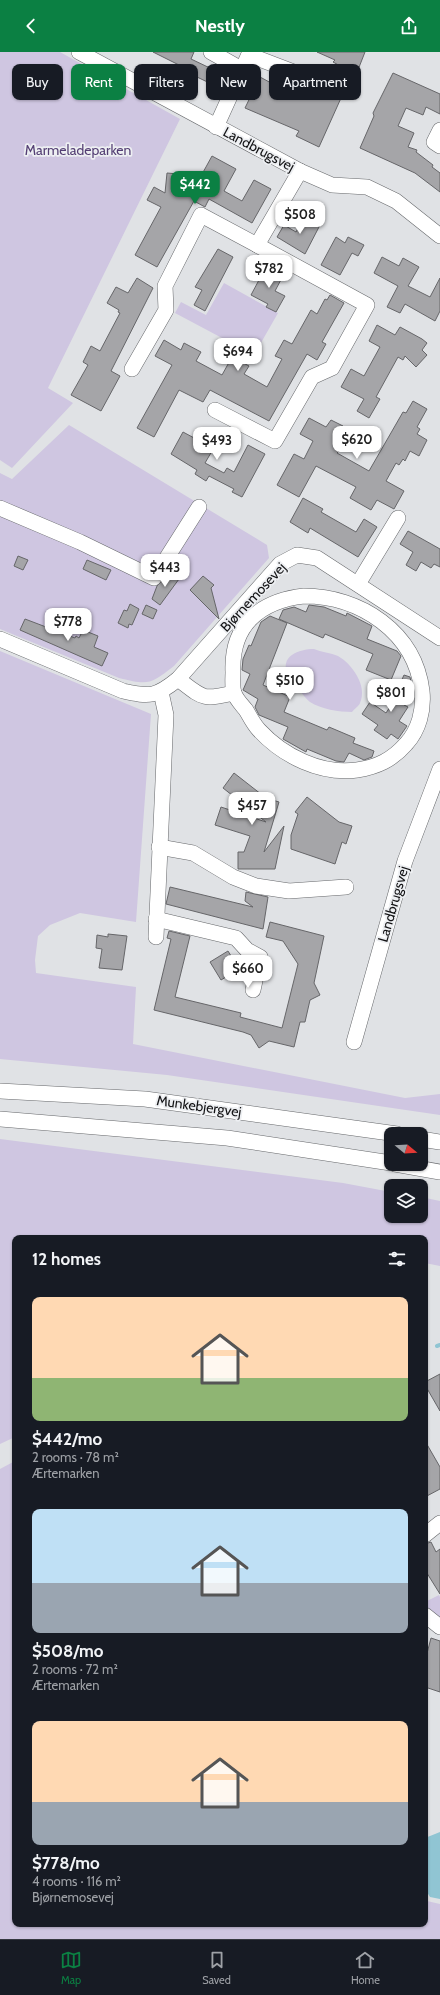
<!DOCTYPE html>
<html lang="en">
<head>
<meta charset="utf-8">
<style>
	:root { --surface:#171b24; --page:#242831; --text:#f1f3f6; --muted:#9ea1a6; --line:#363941; --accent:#0b8043 }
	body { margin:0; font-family:Cabin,sans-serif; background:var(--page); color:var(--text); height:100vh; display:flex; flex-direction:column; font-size:15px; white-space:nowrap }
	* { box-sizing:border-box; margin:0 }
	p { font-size:13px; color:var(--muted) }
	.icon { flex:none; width:22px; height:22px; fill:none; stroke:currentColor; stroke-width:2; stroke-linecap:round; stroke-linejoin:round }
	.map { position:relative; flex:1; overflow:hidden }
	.sheet { position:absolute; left:12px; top:1183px; width:416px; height:692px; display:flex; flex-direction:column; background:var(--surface); border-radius:8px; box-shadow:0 1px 3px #0004 }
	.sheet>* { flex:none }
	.hud { position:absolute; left:12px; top:12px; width:416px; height:36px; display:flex; gap:8px }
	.needle { width:26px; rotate:108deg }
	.tools { position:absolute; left:384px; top:1075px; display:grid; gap:8px }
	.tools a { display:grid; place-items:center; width:44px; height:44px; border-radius:8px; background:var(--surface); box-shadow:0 1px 3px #0004; font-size:20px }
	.price { position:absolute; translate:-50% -34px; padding:0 9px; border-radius:8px; background:#fff; color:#222; font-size:13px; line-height:26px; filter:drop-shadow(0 1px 2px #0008) }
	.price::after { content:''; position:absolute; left:50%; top:24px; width:12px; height:9px; margin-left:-6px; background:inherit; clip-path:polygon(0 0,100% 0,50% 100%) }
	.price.on { background:var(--accent); color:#fff }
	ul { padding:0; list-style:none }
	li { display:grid; align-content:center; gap:8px; height:212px; padding:0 20px }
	li span { display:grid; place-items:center; height:124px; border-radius:8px; color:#555 }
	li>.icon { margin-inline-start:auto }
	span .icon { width:72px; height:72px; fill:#fffc; stroke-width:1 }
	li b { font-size:17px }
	h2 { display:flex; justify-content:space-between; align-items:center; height:48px; padding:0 20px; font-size:17px }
	.chip { padding:0 14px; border-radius:8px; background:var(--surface); box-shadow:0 1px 3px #0004; font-size:14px; line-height:36px }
	.chip.on { background:var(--accent); color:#fff }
	header { display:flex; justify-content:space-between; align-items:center; height:52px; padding:0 20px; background:var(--accent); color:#fff; font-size:18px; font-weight:700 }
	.dock { display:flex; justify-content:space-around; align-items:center; height:56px; border-top:1px solid var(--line); background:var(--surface); font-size:11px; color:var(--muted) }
	.dock a { display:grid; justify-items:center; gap:2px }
	.dock .on { color:var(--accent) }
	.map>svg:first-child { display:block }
</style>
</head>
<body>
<header><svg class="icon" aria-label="back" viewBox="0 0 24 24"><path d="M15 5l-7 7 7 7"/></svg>Nestly<svg class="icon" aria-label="share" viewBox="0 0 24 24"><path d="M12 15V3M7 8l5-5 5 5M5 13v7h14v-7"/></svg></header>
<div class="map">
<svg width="440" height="1887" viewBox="0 0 440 1887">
	<rect width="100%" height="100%" fill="#e0e2e5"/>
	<g fill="#cfc6e1">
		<path d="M0,0h60l120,67 -132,269 25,15 -61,65 -12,-8z"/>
		<path d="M224,231l54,30 -24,42 -79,-42 6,-11 25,13z"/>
		<path d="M69,373l198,120 2,13 -95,108c-24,19 -26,19 -55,12l-119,-49v-156l12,6z"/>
		<path d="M314,597c7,3 17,4 24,7 14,8 30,30 22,47 -1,3 -6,6 -8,9 -13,0 -31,-3 -42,-10 -4,-3 -7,-8 -11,-12 -3,-5 -9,-9 -11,-15 -9,-19 11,-26 26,-26z"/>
		<path d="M0,599l151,63 -15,208 -56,-9 -30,12 -12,11 -3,24 1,13 100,14 -3,57 272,54 35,-4v21l-273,-40 -167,-16z"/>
		<path d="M0,1087l343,44 48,9v24h30v-19l19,4v65l-15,-3v-25h-410v199l-15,7z"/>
		<path d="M15,1409v463h410v-27l2,4 13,3v35h-440v-470z"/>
		<path d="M439,1543l1,2v23l-15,-15v-3z"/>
	</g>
	<path fill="#90c5d3" d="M440,1780v67l-10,-2 -5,-8v-51z"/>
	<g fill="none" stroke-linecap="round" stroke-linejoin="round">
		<path stroke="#90c5d3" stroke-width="4" d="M437,1294l3,-1"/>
	</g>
	<g fill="#a5a5a8" stroke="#666669">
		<path d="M153,0h41l-3,7 21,10 2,-4 16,8 -8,16 -25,-12 -3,6 -10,-5 3,-9z"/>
		<path d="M317,0h48l-11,28 -4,-2 -31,69 -23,-11 3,-5 -54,-23 15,-31 13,7 2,-4 26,11 3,-5 16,6 5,-11 11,5 8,-18 -11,-6 2,-2z"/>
		<path d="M393,21l47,21v20l-14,-7 -3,8 -17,-7 -8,18 16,7 -6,14 9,3 -1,2 17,13 -1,2 8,6v19l-25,-19 -55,-25 14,-32 -1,-3z"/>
		<path d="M212,104l24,13 -12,22 18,10 12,-21 17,9 -19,34 -43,-24 -4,8 -11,-6 -37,66 -22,-12 26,-48 -14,-7 7,-13 11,6 2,-20 34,3z"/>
		<path d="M304,165l16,8 -15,29 -28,-17 7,-12 12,7z"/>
		<path d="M336,185l9,6 3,-6 16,8 -6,11 -6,-3 -12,22 -19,-10z"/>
		<path d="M218,197l15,8 -28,54 -11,-6 8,-15 -7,-3z"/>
		<path d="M382,205l17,9 4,-8 16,9 -11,19 22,11 10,-19v33l-5,10 -30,-17 -5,9 -13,-6 11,-21 -24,-13z"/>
		<path d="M267,213l17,9 -9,17 10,5 -9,16 -10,-5 2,-3 -17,-9z"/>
		<path d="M137,226l16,10 -42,83 9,5 -19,35 -30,-16 17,-30 -5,-3 8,-16 9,5 20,-38 -2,-1 1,-2 -12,-7 9,-16 12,6z"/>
		<path d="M330,243l14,8 -22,39 4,2 -9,16 -10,-6 -38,67 -59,-31 -7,12 -24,-12 -25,47 -17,-9 35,-63 -17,-9 9,-16 17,10 3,-7 17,9 -5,9 26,14 10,-18 17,9 -5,8 23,13 15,-28 -7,-3 9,-16 8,4 19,-34 6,4 8,-15 2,1z"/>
		<path d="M377,273l18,10 5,-8 22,12 5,4 -5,7 5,5 -11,12 -11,-11 -2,4 -5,-3 -22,40 4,2 -11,19 -12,-7 7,-12 -23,-12 10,-18 13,7 16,-29 -11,-6z"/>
		<path d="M413,349l14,8 -10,18 3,2 -3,5 10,6 -8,16 -9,-5 -5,10 -2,-2 -4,6 -3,-2 -10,18 18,10 -10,18 -17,-9 -6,10 -21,-12 6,-11 -40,-21 -17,31 -22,-12 17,-31 10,5 9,-18 -13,-7 9,-16 17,9 5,-7 12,6 -4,8 2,1 -7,13 5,3 -2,2 32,18 34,-59 3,1z"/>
		<path d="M205,379l14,8 -14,24 19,10 3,-5 7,4 14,-27 17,9 -23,43 -10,-5 2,-3 -25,-13 -3,5 -11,-7 2,-4 -26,-16 12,-22 13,7 4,-6 3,1z"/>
		<path d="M303,446l20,11 -2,3 35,20 8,-13 13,8 -19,30 -48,-29 -2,5 -18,-11z"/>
		<path d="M408,479l32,18v18l-6,-3 -3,4 -10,-6 -5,9 -10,-6 7,-13 -13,-8z"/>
		<path d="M18,504l10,4 -5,10 -9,-4z"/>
		<path d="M87,508l24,10 -5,10 -23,-11z"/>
		<path d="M169,520l10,7 -19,26 -8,-6 5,-13z"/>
		<path d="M203,524l11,9 -3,3 8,31 -29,-29z"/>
		<path d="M130,552l9,5 -7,16 -3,-1 -1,4 -10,-5 6,-13 3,1z"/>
		<path d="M146,553l11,5 -4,9 -11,-5z"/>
		<path d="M309,553l15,2 22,9 1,-3 25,13 -5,13 30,12 4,5 -10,24 -25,-10 7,-16 -48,-20 -2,4 -44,-19 4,-9 11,-3 12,5z"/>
		<path d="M270,564l17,7 -24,62 27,12 -6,15 43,18 2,-3 26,11 -2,5 21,8 -2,6 -8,3 -15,-7 -5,9 -8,-1 -29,-12 -1,3 -23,-13 5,-12 -29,-12 -4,-8 3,-8 -15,-9 7,-16 -8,-4 1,-11 6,-14 2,1 10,-24z"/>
		<path d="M25,567l50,19 1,-2 3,2 4,-8 15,6 -4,11 14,6 -6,13 -82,-36z"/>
		<path d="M404,623l6,2 2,10 -8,18 4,2 -9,14 8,5 -9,13 -7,-5 -4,5 -13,-9 4,-5 -16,-11 8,-12 16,11 17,-26 -4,-1z"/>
		<path d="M234,721l32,25 13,4 -15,50 20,-26 -9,43h-37v-17h6l6,-16 -35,-11 6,-18 45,15 -43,-34z"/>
		<path d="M307,745l32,25 13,4 -6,18 -4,-2 -7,22 -44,-15v-14l7,-21 -3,-2z"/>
		<path d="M170,835l83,20 -8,-6 1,-9 22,5 -5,32 -97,-25z"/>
		<path d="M270,870l54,14 -10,47 6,12 -10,5 -5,22h-5l-6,25 -25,-6 -10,7 -8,-13 -8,-3 -89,-22 17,-71 -4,-1 2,-7 21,5 -15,61 66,16 -1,4 42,11 16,-64 -15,-23 -17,-4z"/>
		<path d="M108,882l19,2 -5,34 -23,-2 3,-19 -6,-1 1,-13 11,2z"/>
		<path d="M228,899l11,18 -18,11 -11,-18z"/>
		<path d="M440,1322v37l-15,-26v-3z"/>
		<path d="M425,1389l15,26v22l-15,8z"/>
		<path d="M431,1490l5,10 4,-3v45l-15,-24v-26z"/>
		<path d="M431,1586l9,3v51l-15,-5v-26z"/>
	</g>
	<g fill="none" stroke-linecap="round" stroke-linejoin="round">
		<g stroke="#66686b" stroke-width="16">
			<g id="minor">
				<path d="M79,0l221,119 32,14 35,2 29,14 44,35"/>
				<path d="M211,0l32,18"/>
				<path d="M249,3l63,24"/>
				<path d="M216,75l34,-75"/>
				<path d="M440,78l-6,12 6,4"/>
				<path d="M132,317l34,-59 -1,-24 36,-71 56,30 43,-74"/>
				<path d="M215,358l60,31 37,-64 20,-9 35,-63 -110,-60"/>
				<path d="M0,456l80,34 74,36 45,-71"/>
				<path d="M358,532l40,-66"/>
				<path d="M304,544c56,0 111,36 118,95 2,19 -3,39 -16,53 -14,16 -29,23 -49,26 -36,5 -74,-14 -98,-40 -5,-5 -9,-13 -13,-20 -4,-5 -10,-11 -12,-17 -2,-6 -1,-15 -1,-21 -2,-47 27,-71 71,-76z"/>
				<path d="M0,587l123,52c27,6 33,6 55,-12l102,-115 17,-9 20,3 123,80"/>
				<path d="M178,627c26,20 24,21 56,14"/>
				<path d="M159,795l34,6 40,24 23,9 33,5 57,-4"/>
				<path d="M156,867l80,19 11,12 13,7 -7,33"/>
				<path d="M156,885l10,-222 -5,-23"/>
				<path d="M354,990l51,-181 35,-92"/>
				<path d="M0,1039l145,8 252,35"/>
				<path d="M0,1067l227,19 164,25"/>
				<path d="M421,1087l19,3"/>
				<path d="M395,1112l45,8"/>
				<path d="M425,1483l15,-12"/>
				<path d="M425,1563l15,12"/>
			</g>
		</g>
		<use href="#minor" stroke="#fff" stroke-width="15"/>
	</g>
	<g text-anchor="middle" stroke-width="3.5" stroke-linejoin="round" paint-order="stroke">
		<g font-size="14" fill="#131315" stroke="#edeff2">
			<text transform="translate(259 97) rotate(28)" y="5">Landbrugsvej</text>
			<text transform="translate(253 545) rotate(-47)" y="5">Bjørnemosevej</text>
			<text transform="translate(393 852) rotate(-74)" y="5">Landbrugsvej</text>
			<text transform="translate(199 1054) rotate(8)" y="5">Munkebjergvej</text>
		</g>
		<g font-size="14" fill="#543f74" stroke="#edeff2">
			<text x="78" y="103">Marmeladeparken</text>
		</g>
	</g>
</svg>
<div class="tools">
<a><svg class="needle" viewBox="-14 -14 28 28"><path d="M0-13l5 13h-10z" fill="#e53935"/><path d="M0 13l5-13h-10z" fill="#9ea1a6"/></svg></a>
<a><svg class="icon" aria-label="layers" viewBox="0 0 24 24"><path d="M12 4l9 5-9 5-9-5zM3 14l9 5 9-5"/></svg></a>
</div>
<b class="price on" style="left:195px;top:153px">$442</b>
<b class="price" style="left:300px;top:183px">$508</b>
<b class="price" style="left:269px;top:237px">$782</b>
<b class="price" style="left:238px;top:320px">$694</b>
<b class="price" style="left:357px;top:408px">$620</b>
<b class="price" style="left:217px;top:409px">$493</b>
<b class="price" style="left:165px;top:536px">$443</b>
<b class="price" style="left:68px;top:590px">$778</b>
<b class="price" style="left:290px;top:649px">$510</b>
<b class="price" style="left:391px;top:661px">$801</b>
<b class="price" style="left:252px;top:774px">$457</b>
<b class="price" style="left:248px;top:937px">$660</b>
<div class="hud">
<a class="chip">Buy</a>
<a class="chip on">Rent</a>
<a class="chip">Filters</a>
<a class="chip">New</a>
<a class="chip">Apartment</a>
</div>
<section class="sheet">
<h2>12 homes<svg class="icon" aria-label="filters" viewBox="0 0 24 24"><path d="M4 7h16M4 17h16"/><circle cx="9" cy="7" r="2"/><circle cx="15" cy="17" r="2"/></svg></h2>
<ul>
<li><span style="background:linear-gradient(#ffd9b3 65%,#8fb573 0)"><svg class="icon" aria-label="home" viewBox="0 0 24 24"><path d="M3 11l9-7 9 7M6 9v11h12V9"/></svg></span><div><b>$442/mo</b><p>2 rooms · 78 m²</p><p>Ærtemarken</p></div></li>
<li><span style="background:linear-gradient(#bfe0f5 60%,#9aa5b1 0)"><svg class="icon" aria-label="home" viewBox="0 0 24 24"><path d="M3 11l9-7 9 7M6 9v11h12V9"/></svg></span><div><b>$508/mo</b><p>2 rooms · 72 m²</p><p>Ærtemarken</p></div></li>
<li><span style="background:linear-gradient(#ffd9b3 65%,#9aa5b1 0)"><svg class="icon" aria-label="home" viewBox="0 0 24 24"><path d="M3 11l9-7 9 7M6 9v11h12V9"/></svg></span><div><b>$778/mo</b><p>4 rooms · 116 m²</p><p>Bjørnemosevej</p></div></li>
</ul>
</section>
</div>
<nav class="dock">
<a class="on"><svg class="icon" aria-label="map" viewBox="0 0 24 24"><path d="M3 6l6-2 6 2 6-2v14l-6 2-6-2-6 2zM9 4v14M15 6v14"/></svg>Map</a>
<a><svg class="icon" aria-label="saved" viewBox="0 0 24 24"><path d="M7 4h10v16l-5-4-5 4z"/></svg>Saved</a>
<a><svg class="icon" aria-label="home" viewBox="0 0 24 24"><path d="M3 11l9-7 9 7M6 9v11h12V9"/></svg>Home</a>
</nav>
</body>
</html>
